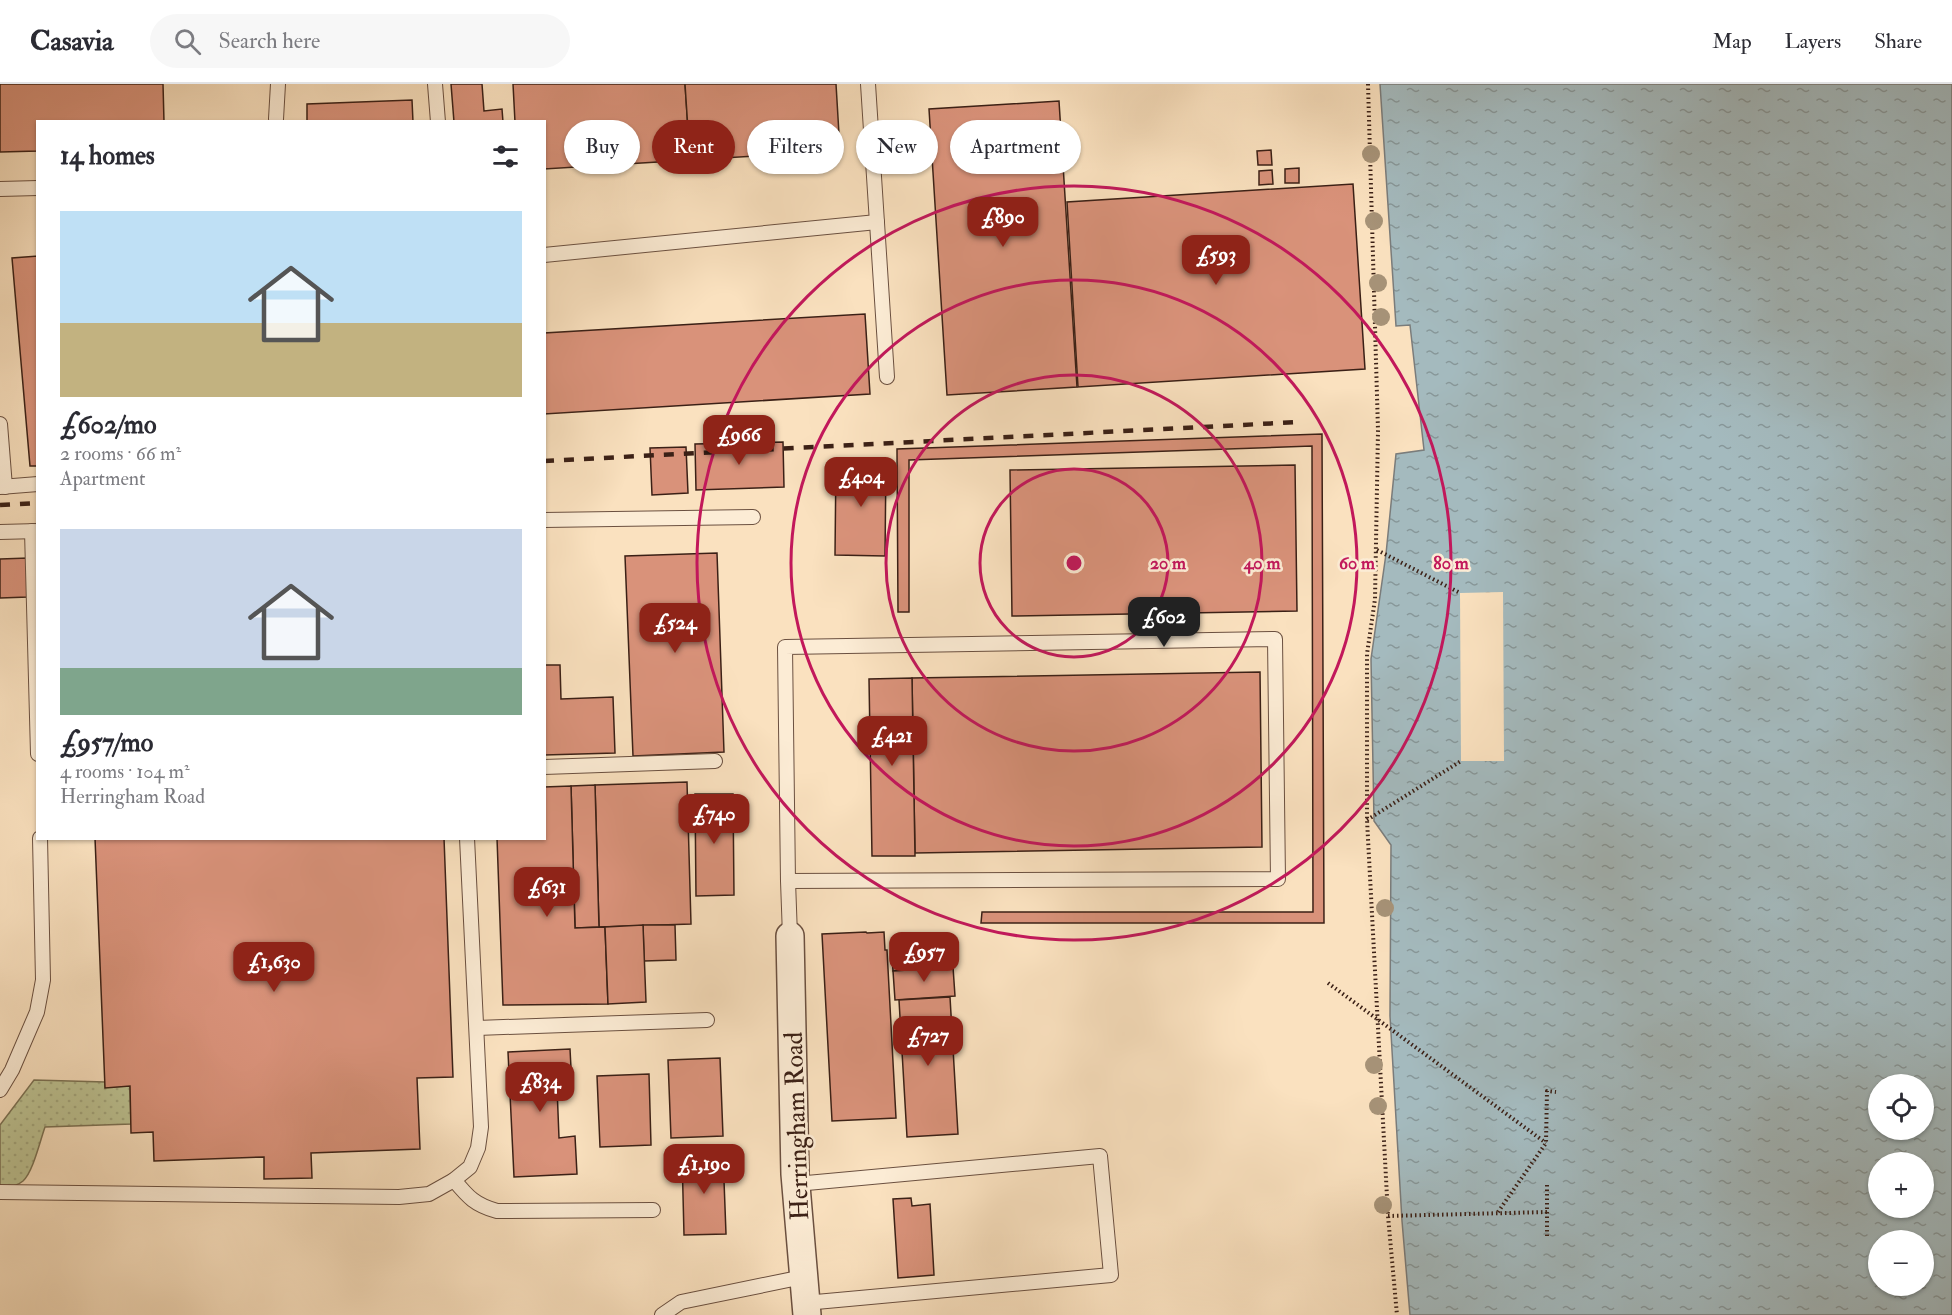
<!DOCTYPE html>
<html lang="en">
<head>
<meta charset="utf-8">
<style>
	:root { --surface:#fff; --page:#f7f7f7; --text:#2b2b33; --muted:#7c7c81; --line:#e1e1e2; --accent:#8f2418 }
	body { margin:0; font-family:"IM FELL Double Pica",serif; background:var(--page); color:var(--text); height:100vh; display:flex; flex-direction:column; font-size:22px; white-space:nowrap }
	* { box-sizing:border-box; margin:0 }
	p { font-size:20px; color:var(--muted) }
	.icon { flex:none; width:33px; height:33px; fill:none; stroke:currentColor; stroke-width:2; stroke-linecap:round; stroke-linejoin:round }
	.map { position:relative; flex:1; overflow:hidden }
	.panel { position:absolute; left:36px; top:36px; width:510px; height:720px; display:flex; flex-direction:column; background:var(--surface); border-radius:0px; box-shadow:0 2px 4px #0004 }
	.panel>* { flex:none }
	.hud { position:absolute; left:564px; top:36px; width:570px; height:54px; display:flex; gap:12px }
	.fabs { position:absolute; left:1868px; top:990px; display:grid; gap:12px }
	.fabs a { display:grid; place-items:center; width:66px; height:66px; border-radius:50%; background:var(--surface); box-shadow:0 2px 4px #0004; font-size:30px }
	.price { position:absolute; translate:-50% -51px; padding:0 14px; border-radius:12px; background:var(--accent); color:#fff; font-size:20px; line-height:39px; filter:drop-shadow(0 2px 3px #0008) }
	.price::after { content:''; position:absolute; left:50%; top:36px; width:18px; height:14px; margin-left:-9px; background:inherit; clip-path:polygon(0 0,100% 0,50% 100%) }
	.price.active { background:#222; color:#fff }
	ul { padding:0; list-style:none }
	li { display:grid; align-content:center; gap:12px; height:318px; padding:0 24px }
	li span { display:grid; place-items:center; height:186px; border-radius:0px; color:#555 }
	li>.icon { margin-inline-start:auto }
	span .icon { width:108px; height:108px; fill:#fffc; stroke-width:1 }
	li b { font-size:26px }
	h2 { display:flex; justify-content:space-between; align-items:center; height:72px; padding:0 24px; font-size:26px }
	.pill { padding:0 21px; border-radius:27px; background:var(--surface); box-shadow:0 2px 4px #0004; font-size:21px; line-height:54px }
	.pill.active { background:var(--accent); color:#fff }
	header { display:flex; align-items:center; gap:36px; box-sizing:border-box; height:84px; padding:0 30px; background:var(--surface); border-bottom:2px solid var(--line) }
	header strong { font-size:28px }
	nav { display:flex; gap:33px; margin-inline-start:auto; font-size:21px }
	.search { width:420px; height:54px; background:var(--page); display:flex; align-items:center; gap:15px; box-sizing:border-box; padding:0 21px; border-radius:33px; color:var(--muted); font-size:22px }
	.map>svg:first-child { display:block }
</style>
</head>
<body>
<header>
<strong>Casavia</strong>
<div class="search"><svg class="icon" aria-label="search" viewBox="0 0 24 24"><circle cx="10" cy="10" r="6"/><path d="M15 15l6 6"/></svg>Search here</div>
<nav><a>Map</a><a>Layers</a><a>Share</a></nav>
</header>
<div class="map">
<svg width="1952" height="1231" viewBox="0 0 1952 1231">
	<defs>
		<pattern id="grass-dots" width="8" height="8" patternUnits="userSpaceOnUse" patternTransform="scale(1.5)"><rect width="8" height="8" fill="#bdc393"/><path d="M2 2h.1M6 6h.1" fill="none" stroke="#a3a77e" stroke-width="1.8" stroke-linecap="round"/></pattern>
		<pattern id="water-ripples" width="26" height="14" patternUnits="userSpaceOnUse" patternTransform="scale(1.5)"><rect width="26" height="14" fill="#a4babe"/><path d="M2 4q2-2 4 0t4 0M15 11q2-2 4 0t4 0" fill="none" stroke="#879799"/></pattern>
	</defs>
	<rect width="100%" height="100%" fill="#fae1bf"/>
	<filter id="stains"><feTurbulence type="fractalNoise" baseFrequency=".00333" numOctaves="4"/><feColorMatrix values="0 0 0 0 .2 0 0 0 0 .09 0 0 0 0 .02 0 0 0 .5 -.17"/></filter>
	<radialGradient id="worn" r=".72"><stop offset=".6" stop-color="#630" stop-opacity="0"/><stop offset="1" stop-color="#630" stop-opacity=".3"/></radialGradient>
	<path fill="url(#grass-dots)" stroke="#7c7254" stroke-width="1.5" d="M34,996l71,2v5l25,-1 1,38 -86,3c-5,14 -12,45 -22,54 -7,6 -15,6 -23,5v-61z"/>
	<path fill="url(#water-ripples)" stroke="#7a7c7b" stroke-width="1.5" fill-rule="evenodd" d="M1380,0h572v1231h-542l-8,-94 -12,-205 1,-171 -17,-24 -3,-162 15,-105 10,-100 28,-4 -14,-125 -14,1zM1878,1000h45v46h-45zM1878,1078h45v46h-45zM1878,1156h45v46h-45z"/>
	<path fill="#fae1bf" d="M1503,508l1,169h-43l-1,-168z"/>
	<g fill="#d9927a" stroke="#3b2016" stroke-width="1.5">
		<path d="M0,0h163l1,38h-126v29l-38,1z"/>
		<path d="M451,0h31l2,27 18,-2 1,13h-49z"/>
		<path d="M513,0h172l5,76 -146,9v-47h-29z"/>
		<path d="M685,0h151l4,67 -150,9z"/>
		<path d="M412,16l1,22h-106v-18z"/>
		<path d="M1059,17l18,286 -130,8 -18,-286z"/>
		<path d="M1271,66l1,15h-14l-1,-14z"/>
		<path d="M1299,84v15h-14v-14z"/>
		<path d="M1272,86l1,14 -14,1v-14z"/>
		<path d="M1353,100l12,185 -287,18 -11,-185z"/>
		<path d="M38,172v210h-8l-18,-208z"/>
		<path d="M865,230l5,80 -326,20v-81z"/>
		<path d="M1322,350l2,489h-343l1,-11h331l-1,-466 -403,14v152h-11l-1,-163z"/>
		<path d="M783,358l1,45 -88,3 -1,-46z"/>
		<path d="M686,363l2,46 -36,2 -2,-47z"/>
		<path d="M836,376h50l-1,96 -50,-1z"/>
		<path d="M1295,381l2,146 -285,5 -2,-146z"/>
		<path d="M717,469l7,199 -91,4 -8,-200z"/>
		<path d="M28,474v39l-28,1v-39z"/>
		<path d="M544,581h16l1,34 52,-2 2,56 -71,2z"/>
		<path d="M1260,588l2,175 -347,6 -3,-175z"/>
		<path d="M912,594l3,178h-43l-3,-177z"/>
		<path d="M687,698l4,142 -92,3 -4,-142z"/>
		<path d="M595,701l4,142 -24,1 -4,-142z"/>
		<path d="M571,702l4,142 30,-1 3,77 -105,1 -6,-167h47v-51z"/>
		<path d="M695,710h38l1,101 -38,1z"/>
		<path d="M95,754h349l9,239 -36,1 3,71 -109,4 1,25 -48,1v-22l-110,4 -1,-29 -22,1 -1,-47 -25,2z"/>
		<path d="M643,841h32l1,35 -32,1z"/>
		<path d="M643,841l3,77 -38,2 -3,-77z"/>
		<path d="M866,848l1,1 17,-1 1,18h2l9,168 -64,3 -10,-187z"/>
		<path d="M951,854l2,29 -60,4 -2,-29z"/>
		<path d="M953,883l2,29 -60,4 -2,-29z"/>
		<path d="M950,913l8,137 -51,3 -8,-137z"/>
		<path d="M570,965l2,38h-15l2,51 16,-2 2,38 -63,3 -6,-125z"/>
		<path d="M720,974l3,78 -52,2 -3,-78z"/>
		<path d="M649,990l2,71 -51,2 -3,-71z"/>
		<path d="M723,1070l3,80 -42,1 -2,-80z"/>
		<path d="M911,1114l1,8 18,-2 4,71 -36,3 -5,-79z"/>
	</g>
	<g fill="none" stroke-linecap="round" stroke-linejoin="round">
		<g stroke="#6b5040" stroke-width="16">
			<g id="lane">
				<path d="M435,0l3,38"/>
				<path d="M868,0l19,293"/>
				<path d="M276,35l2,-35"/>
				<path d="M0,105l38,-1"/>
				<path d="M544,171l333,-33"/>
				<path d="M0,340l5,63"/>
				<path d="M0,403l38,-3"/>
				<path d="M544,436l209,-3"/>
				<path d="M32,447l6,223"/>
				<path d="M0,448l38,-1"/>
				<path d="M544,683l171,-6"/>
				<path d="M788,797l-3,-234 490,-8 3,240 -490,2 2,55"/>
				<path d="M477,944l230,-8"/>
				<path d="M0,1006l12,-20 25,-58 6,-32 -3,-142"/>
				<path d="M454,1096c14,17 21,25 43,31l156,-1"/>
				<path d="M796,1100l304,-28 11,119 -306,28"/>
				<path d="M0,1108l399,5 30,-3 25,-14 16,-13 8,-19 3,-21 -14,-289"/>
				<path d="M662,1231l19,-13 122,-25"/>
			</g>
		</g>
		<g stroke="#6b5040" stroke-width="30">
			<path id="street" d="M790,852l5,238 12,141"/>
		</g>
		<g stroke="#3b2016" stroke-width="4" stroke-dasharray="1.5 3" stroke-linecap="butt">
			<path d="M1368,0l10,346 -3,169 -8,55v166l21,396 9,99"/>
			<path d="M1377,466l83,43"/>
			<path d="M1367,736l94,-59"/>
			<path d="M1328,899l218,160"/>
			<path d="M1498,1128l48,-69 1,-52 9,1"/>
			<path d="M1388,1132l159,-4"/>
			<path d="M1547,1152v-51"/>
		</g>
		<use href="#lane" stroke="#fcecd5" stroke-width="14"/>
		<use href="#street" stroke="#fcecd5" stroke-width="27"/>
		<g stroke="#3b2016" stroke-width="4.5" stroke-dasharray="10 10" stroke-linecap="butt">
			<path d="M544,377l755,-39"/>
			<path d="M0,421l38,-2"/>
		</g>
	</g>
	<g fill="#a69277">
		<circle cx="1371" cy="70" r="9"/>
		<circle cx="1374" cy="137" r="9"/>
		<circle cx="1378" cy="199" r="9"/>
		<circle cx="1381" cy="233" r="9"/>
		<circle cx="1385" cy="824" r="9"/>
		<circle cx="1374" cy="981" r="9"/>
		<circle cx="1378" cy="1022" r="9"/>
		<circle cx="1383" cy="1121" r="9"/>
	</g>
	<g fill="none" stroke="#c2185b" stroke-width="3">
		<circle cx="1074" cy="479" r="94"/>
		<circle cx="1074" cy="479" r="188"/>
		<circle cx="1074" cy="479" r="283"/>
		<circle cx="1074" cy="479" r="377"/>
	</g>
	<g text-anchor="middle" stroke-width="5" stroke-linejoin="round" paint-order="stroke">
		<g font-size="26" fill="#3b2016" stroke="#fcecd5">
			<text transform="translate(796 1042) rotate(-92)" y="9">Herringham Road</text>
		</g>
	</g>
	<circle cx="1074" cy="479" r="9" fill="#c2185b" stroke="#fcecd5" stroke-width="3"/>
	<g font-size="18" text-anchor="middle" font-weight="bold" fill="#c2185b" stroke="#fcecd5" stroke-width="5" stroke-linejoin="round" paint-order="stroke">
		<text x="1168" y="485">20 m</text>
		<text x="1262" y="485">40 m</text>
		<text x="1357" y="485">60 m</text>
		<text x="1451" y="485">80 m</text>
	</g>
	<rect width="100%" height="100%" filter="url(#stains)"/>
	<rect width="100%" height="100%" fill="url(#worn)"/>
</svg>
<div class="fabs">
<a><svg class="icon" aria-label="locate" viewBox="0 0 24 24"><circle cx="12" cy="12" r="6"/><path d="M12 2v4M12 18v4M2 12h4M18 12h4"/></svg></a>
<a>+</a>
<a>−</a>
</div>
<b class="price" style="left:1003px;top:164px">£890</b>
<b class="price" style="left:1216px;top:202px">£593</b>
<b class="price" style="left:739px;top:382px">£966</b>
<b class="price" style="left:861px;top:424px">£404</b>
<b class="price active" style="left:1164px;top:564px">£602</b>
<b class="price" style="left:675px;top:570px">£524</b>
<b class="price" style="left:892px;top:683px">£421</b>
<b class="price" style="left:714px;top:761px">£740</b>
<b class="price" style="left:547px;top:834px">£631</b>
<b class="price" style="left:924px;top:899px">£957</b>
<b class="price" style="left:274px;top:909px">£1,630</b>
<b class="price" style="left:928px;top:983px">£727</b>
<b class="price" style="left:540px;top:1029px">£834</b>
<b class="price" style="left:704px;top:1111px">£1,190</b>
<div class="hud">
<a class="pill">Buy</a>
<a class="pill active">Rent</a>
<a class="pill">Filters</a>
<a class="pill">New</a>
<a class="pill">Apartment</a>
</div>
<section class="panel">
<h2>14 homes<svg class="icon" aria-label="filters" viewBox="0 0 24 24"><path d="M4 7h16M4 17h16"/><circle cx="9" cy="7" r="2"/><circle cx="15" cy="17" r="2"/></svg></h2>
<ul>
<li><span style="background:linear-gradient(#bfe0f5 60%,#c2b280 0)"><svg class="icon" aria-label="home" viewBox="0 0 24 24"><path d="M3 11l9-7 9 7M6 9v11h12V9"/></svg></span><div><b>£602/mo</b><p>2 rooms · 66 m²</p><p>Apartment</p></div></li>
<li><span style="background:linear-gradient(#c9d6e8 75%,#7fa58c 0)"><svg class="icon" aria-label="home" viewBox="0 0 24 24"><path d="M3 11l9-7 9 7M6 9v11h12V9"/></svg></span><div><b>£957/mo</b><p>4 rooms · 104 m²</p><p>Herringham Road</p></div></li>
</ul>
</section>
</div>
</body>
</html>
